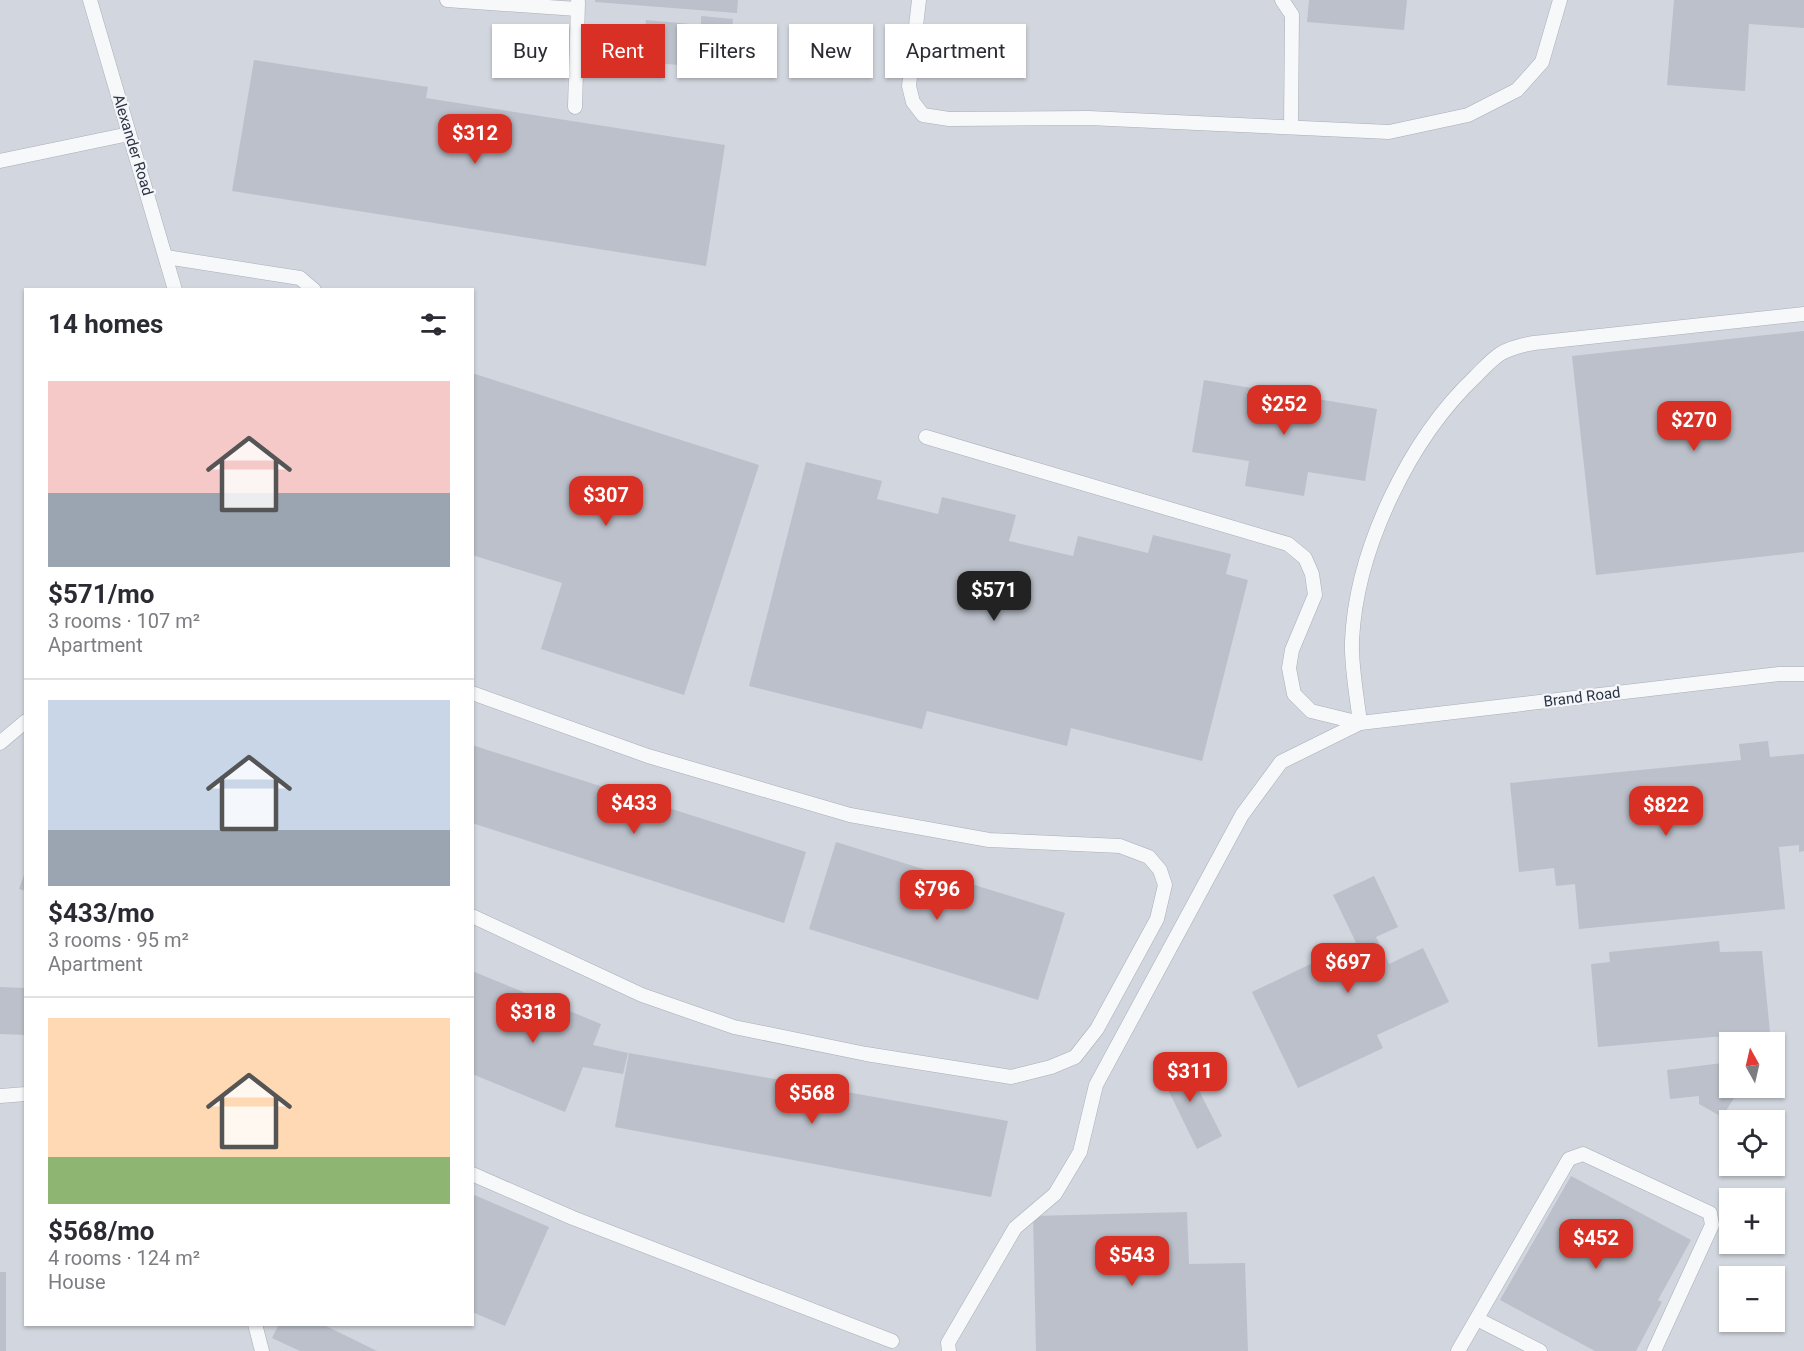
<!DOCTYPE html>
<html lang="en">
<head>
<meta charset="utf-8">
<style>
	:root { --surface:#fff; --page:#f2f2f3; --text:#2b2b33; --muted:#7c7c81; --line:#e1e1e2; --accent:#d93025 }
	body { margin:0; font-family:Roboto,sans-serif; background:var(--page); color:var(--text); height:100vh; display:flex; flex-direction:column; font-size:22px; white-space:nowrap }
	* { box-sizing:border-box; margin:0 }
	p { font-size:20px; color:var(--muted) }
	.icon { flex:none; width:33px; height:33px; fill:none; stroke:currentColor; stroke-width:2; stroke-linecap:round; stroke-linejoin:round }
	.map { position:relative; flex:1; overflow:hidden }
	.details { position:absolute; left:24px; top:288px; width:450px; height:1038px; display:flex; flex-direction:column; background:var(--surface); border-radius:0px; box-shadow:0 2px 4px #0004 }
	.details>* { flex:none }
	.top-card { position:absolute; left:492px; top:24px; width:570px; height:54px; display:flex; gap:12px }
	.needle { width:39px; rotate:352deg }
	.tools { position:absolute; left:1719px; top:1032px; display:grid; gap:12px }
	.tools a { display:grid; place-items:center; width:66px; height:66px; border-radius:0px; background:var(--surface); box-shadow:0 2px 4px #0004; font-size:30px }
	.price { position:absolute; translate:-50% -51px; padding:0 14px; border-radius:12px; background:var(--accent); color:#fff; font-size:20px; line-height:39px; filter:drop-shadow(0 2px 3px #0008) }
	.price::after { content:''; position:absolute; left:50%; top:36px; width:18px; height:14px; margin-left:-9px; background:inherit; clip-path:polygon(0 0,100% 0,50% 100%) }
	.price.current { background:#222; color:#fff }
	ul { padding:0; list-style:none }
	li { display:grid; align-content:center; gap:12px; height:318px; padding:0 24px }
	li+li { border-top:2px solid var(--line) }
	li span { display:grid; place-items:center; height:186px; border-radius:0px; color:#555 }
	li>.icon { margin-inline-start:auto }
	span .icon { width:108px; height:108px; fill:#fffc; stroke-width:1 }
	li b { font-size:26px }
	h2 { display:flex; justify-content:space-between; align-items:center; height:72px; padding:0 24px; font-size:26px }
	.tag { padding:0 21px; border-radius:0px; background:var(--surface); box-shadow:0 2px 4px #0004; font-size:21px; line-height:54px }
	.tag.current { background:var(--accent); color:#fff }
	.map>svg:first-child { display:block }
</style>
</head>
<body>
<div class="map">
<svg width="1804" height="1351" viewBox="0 0 1804 1351">
	<rect width="100%" height="100%" fill="#e4e7ec"/>
	<path fill="#d2d6de" fill-rule="evenodd" d="M0,0h1804v1351h-1804zM26,290h446v1034h-446zM1730,1042h44v46h-44zM1730,1120h44v46h-44zM1730,1198h44v46h-44zM1730,1276h44v46h-44z"/>
	<g fill="#bbc0ca">
		<path d="M595,0h143l-1,13 -142,-11z"/>
		<path d="M1309,0h98l-3,30 -97,-8z"/>
		<path d="M1674,0h130v28l-55,-4 -4,67 -78,-6z"/>
		<path d="M701,16l32,3 -4,50 -86,-7 3,-42 55,5z"/>
		<path d="M254,60l174,27 -2,11 299,47 -19,121 -474,-75z"/>
		<path d="M1804,331v221l-208,23 -24,-219z"/>
		<path d="M472,373l287,92 -75,230 -143,-46 21,-66 -90,-28z"/>
		<path d="M1204,380l173,29 -12,72 -57,-9 -4,24 -59,-10 4,-25 -57,-9z"/>
		<path d="M806,462l76,19 -5,18 61,15 4,-17 74,18 -7,26 64,15 5,-20 70,17 5,-18 78,19 -5,20 22,6 -46,181 -131,-33 -4,18 -140,-35 -5,18 -173,-43z"/>
		<path d="M1768,741l2,16 34,-3v97l-5,1v-7l-20,2 6,62 -206,20 -4,-45 -19,2 -2,-18 -35,4 -9,-89 231,-23 -2,-16z"/>
		<path d="M472,745l334,107 -22,71 -312,-100z"/>
		<path d="M836,842l229,71 -27,87 -229,-71z"/>
		<path d="M25,872l1,1v18l-7,-2z"/>
		<path d="M1374,876l24,51 -22,10 13,27 34,-16 26,54 -72,33 6,13 -85,40 -46,-96 71,-34 4,8 33,-15 -27,-56z"/>
		<path d="M1719,941l1,11 42,-1 8,81 -172,15 -7,-83 19,-2 -1,-10z"/>
		<path d="M472,971l129,53 -8,21 35,8 -5,21 -40,-7 -18,45 -93,-38z"/>
		<path d="M0,987l26,1v47l-26,-1z"/>
		<path d="M629,1053l379,68 -17,76 -376,-70z"/>
		<path d="M1182,1057l40,79 -25,13 -39,-80z"/>
		<path d="M1730,1062v26h9l1,5 -7,1 1,4 -12,19 -23,-13v-8l-29,3 -3,-29z"/>
		<path d="M1571,1176l120,64 -33,60 4,2 -26,49h-41l-95,-51z"/>
		<path d="M472,1194l77,33 -44,99 -33,-14z"/>
		<path d="M1187,1212l2,52 56,-1 3,88h-212l-3,-135z"/>
		<rect x="0" y="1272" width="6" height="79"/>
		<path d="M279,1324h43l55,27h-77l-28,-13z"/>
	</g>
	<g fill="none" stroke-linecap="round" stroke-linejoin="round">
		<g stroke="#a9aeb7" stroke-width="15">
			<g id="lane">
				<path d="M90,0l85,290"/>
				<path d="M447,0l130,9"/>
				<path d="M919,0l-10,86 4,16 10,13 26,4 140,-1 300,14 79,-17 49,-25 25,-28 18,-62"/>
				<path d="M1282,0l10,15 -1,112"/>
				<path d="M575,107l3,-105"/>
				<path d="M0,161l129,-27"/>
				<path d="M166,257l134,21 14,12"/>
				<path d="M926,437l362,107 17,14 7,16 3,21 -23,55 -3,18 5,26 17,17 49,12"/>
				<path d="M472,693l176,63 202,59 139,25 131,6 29,11 11,13 5,15 -8,34 -60,110 -22,28 -24,10 -40,10 -145,-23 -132,-27 -92,-32 -170,-79"/>
				<path d="M1360,723c-3,-27 -9,-56 -8,-82 4,-92 58,-203 124,-265 7,-7 15,-16 24,-22 10,-6 22,-9 34,-11l270,-29"/>
				<path d="M0,743l26,-22"/>
				<path d="M0,1096l26,-2"/>
				<path d="M472,1174l101,44 319,123"/>
				<path d="M1477,1319l63,32"/>
				<path d="M255,1324l7,27"/>
				<path d="M949,1351l-1,-8 67,-115 40,-34 25,-42 16,-67 146,-270 39,-53 79,-39 419,-49h25"/>
				<path d="M1458,1351l111,-192 14,-5 127,59 2,12 -58,126"/>
			</g>
		</g>
		<use href="#lane" stroke="#f7f8fa" stroke-width="14"/>
	</g>
	<g text-anchor="middle" stroke-width="4.5" stroke-linejoin="round" paint-order="stroke">
		<g font-size="15" fill="#2b3445" stroke="#f4f6f9">
			<text transform="translate(133 145) rotate(73)" y="5">Alexander Road</text>
			<text transform="translate(1582 697) rotate(-7)" y="5">Brand Road</text>
		</g>
	</g>
</svg>
<div class="tools">
<a><svg class="needle" viewBox="-14 -14 28 28"><path d="M0-13l5 13h-10z" fill="#e53935"/><path d="M0 13l5-13h-10z" fill="#7c7c81"/></svg></a>
<a><svg class="icon" aria-label="locate" viewBox="0 0 24 24"><circle cx="12" cy="12" r="6"/><path d="M12 2v4M12 18v4M2 12h4M18 12h4"/></svg></a>
<a>+</a>
<a>−</a>
</div>
<b class="price" style="left:475px;top:165px">$312</b>
<b class="price" style="left:1284px;top:436px">$252</b>
<b class="price" style="left:1694px;top:452px">$270</b>
<b class="price" style="left:606px;top:527px">$307</b>
<b class="price current" style="left:994px;top:622px">$571</b>
<b class="price" style="left:634px;top:835px">$433</b>
<b class="price" style="left:1666px;top:837px">$822</b>
<b class="price" style="left:937px;top:921px">$796</b>
<b class="price" style="left:1348px;top:994px">$697</b>
<b class="price" style="left:533px;top:1044px">$318</b>
<b class="price" style="left:1190px;top:1103px">$311</b>
<b class="price" style="left:812px;top:1125px">$568</b>
<b class="price" style="left:1596px;top:1270px">$452</b>
<b class="price" style="left:1132px;top:1287px">$543</b>
<div class="top-card">
<a class="tag">Buy</a>
<a class="tag current">Rent</a>
<a class="tag">Filters</a>
<a class="tag">New</a>
<a class="tag">Apartment</a>
</div>
<section class="details">
<h2>14 homes<svg class="icon" aria-label="filters" viewBox="0 0 24 24"><path d="M4 7h16M4 17h16"/><circle cx="9" cy="7" r="2"/><circle cx="15" cy="17" r="2"/></svg></h2>
<ul>
<li><span style="background:linear-gradient(#f6c9c9 60%,#9aa5b1 0)"><svg class="icon" aria-label="home" viewBox="0 0 24 24"><path d="M3 11l9-7 9 7M6 9v11h12V9"/></svg></span><div><b>$571/mo</b><p>3 rooms · 107 m²</p><p>Apartment</p></div></li>
<li><span style="background:linear-gradient(#c9d6e8 70%,#9aa5b1 0)"><svg class="icon" aria-label="home" viewBox="0 0 24 24"><path d="M3 11l9-7 9 7M6 9v11h12V9"/></svg></span><div><b>$433/mo</b><p>3 rooms · 95 m²</p><p>Apartment</p></div></li>
<li><span style="background:linear-gradient(#ffd9b3 75%,#8fb573 0)"><svg class="icon" aria-label="home" viewBox="0 0 24 24"><path d="M3 11l9-7 9 7M6 9v11h12V9"/></svg></span><div><b>$568/mo</b><p>4 rooms · 124 m²</p><p>House</p></div></li>
</ul>
</section>
</div>
</body>
</html>
